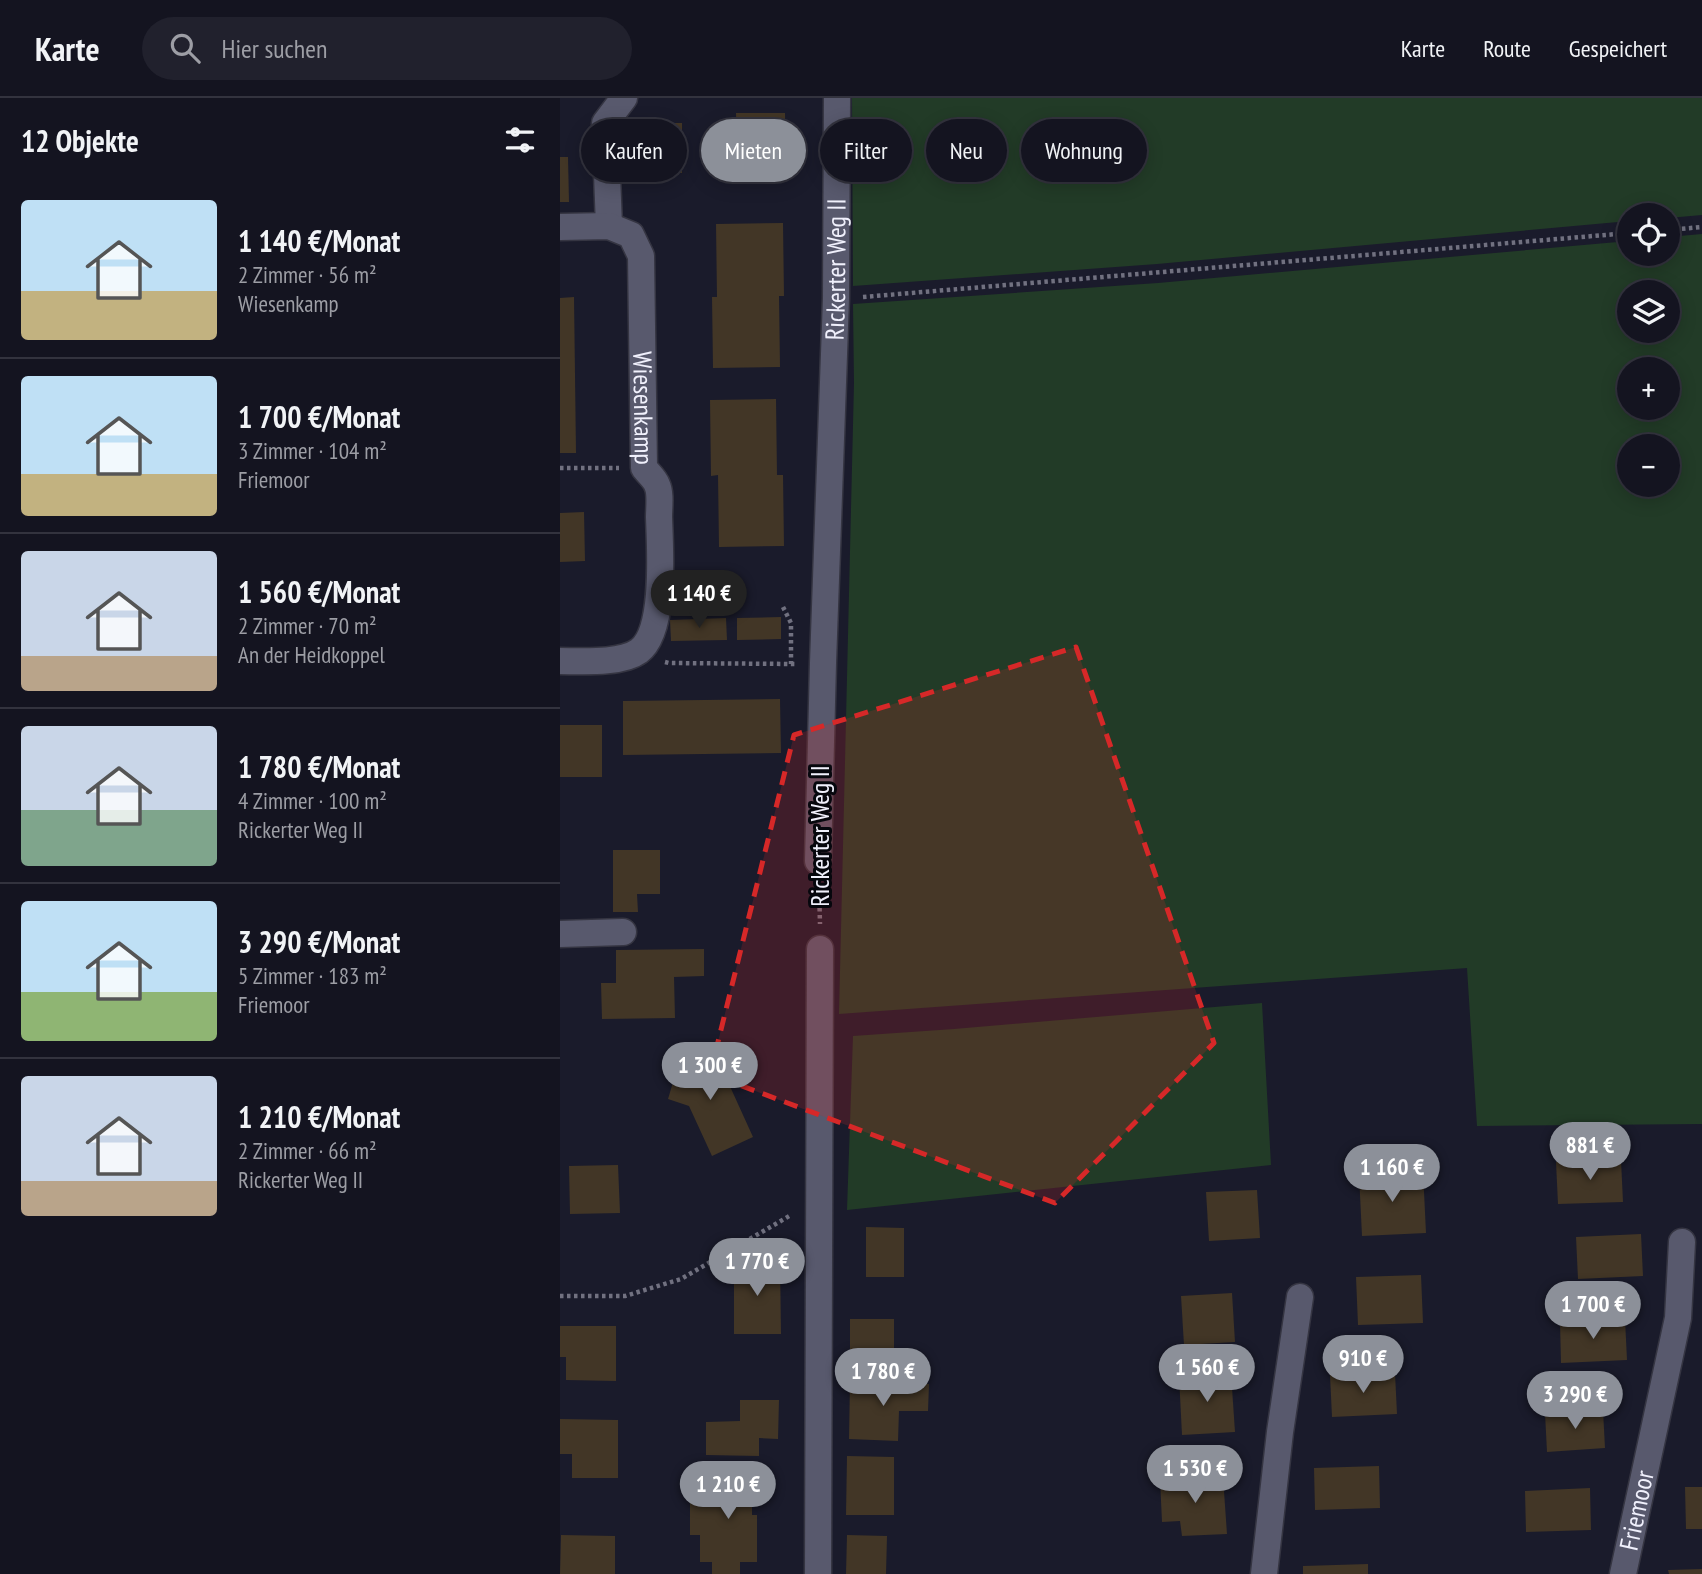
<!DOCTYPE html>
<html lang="de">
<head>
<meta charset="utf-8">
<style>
	:root { --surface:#141420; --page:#21212d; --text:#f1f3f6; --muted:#9d9ea5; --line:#33333e; --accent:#8c9099 }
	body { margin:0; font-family:"PT Sans Narrow",sans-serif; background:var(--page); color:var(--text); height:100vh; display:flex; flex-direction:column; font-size:26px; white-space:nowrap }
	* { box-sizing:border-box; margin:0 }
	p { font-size:23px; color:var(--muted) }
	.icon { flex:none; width:38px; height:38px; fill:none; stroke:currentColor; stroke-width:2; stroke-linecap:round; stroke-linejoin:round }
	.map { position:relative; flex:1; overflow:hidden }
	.drawer { display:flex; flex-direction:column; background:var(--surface); width:560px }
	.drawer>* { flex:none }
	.banner { position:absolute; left:21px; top:21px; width:665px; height:63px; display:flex; gap:14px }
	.fabs { position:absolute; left:1057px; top:105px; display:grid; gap:14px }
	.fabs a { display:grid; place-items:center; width:63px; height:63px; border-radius:50%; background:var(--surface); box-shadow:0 4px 18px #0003,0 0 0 2px var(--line); font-size:35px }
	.price { position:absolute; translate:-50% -60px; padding:0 16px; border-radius:24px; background:var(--accent); color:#fff; font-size:23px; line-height:46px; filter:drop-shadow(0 2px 4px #0008) }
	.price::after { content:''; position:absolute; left:50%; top:42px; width:21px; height:16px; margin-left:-10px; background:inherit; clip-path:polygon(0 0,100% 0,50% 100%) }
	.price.active { background:#222; color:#fff }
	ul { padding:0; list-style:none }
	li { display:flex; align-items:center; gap:21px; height:175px; padding:0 21px }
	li+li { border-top:2px solid var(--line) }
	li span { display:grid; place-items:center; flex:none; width:196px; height:140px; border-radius:7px; color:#555 }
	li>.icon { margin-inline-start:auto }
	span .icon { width:84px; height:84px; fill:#fffc; stroke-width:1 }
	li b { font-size:30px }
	h2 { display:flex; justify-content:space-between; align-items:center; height:84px; padding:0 21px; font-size:30px }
	.chip { padding:0 24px; border-radius:32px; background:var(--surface); box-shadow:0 4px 18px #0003,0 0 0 2px var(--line); font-size:24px; line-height:63px }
	.chip.active { background:var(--accent); color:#fff }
	header { display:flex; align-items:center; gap:42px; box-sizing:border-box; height:98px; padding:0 35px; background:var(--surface); border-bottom:2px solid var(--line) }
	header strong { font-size:33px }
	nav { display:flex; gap:38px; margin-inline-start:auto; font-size:24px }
	.search { width:490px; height:63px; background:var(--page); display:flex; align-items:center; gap:18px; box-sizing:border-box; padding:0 24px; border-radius:38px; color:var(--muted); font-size:26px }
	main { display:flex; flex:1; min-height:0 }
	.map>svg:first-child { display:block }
</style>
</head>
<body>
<header>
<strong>Karte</strong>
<div class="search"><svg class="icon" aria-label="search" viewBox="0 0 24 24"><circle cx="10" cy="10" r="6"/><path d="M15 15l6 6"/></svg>Hier suchen</div>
<nav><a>Karte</a><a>Route</a><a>Gespeichert</a></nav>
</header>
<main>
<section class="drawer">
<h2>12 Objekte<svg class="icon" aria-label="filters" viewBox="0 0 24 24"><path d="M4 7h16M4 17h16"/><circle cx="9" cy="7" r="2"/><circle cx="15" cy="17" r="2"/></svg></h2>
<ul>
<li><span style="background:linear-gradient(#bfe0f5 65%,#c2b280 0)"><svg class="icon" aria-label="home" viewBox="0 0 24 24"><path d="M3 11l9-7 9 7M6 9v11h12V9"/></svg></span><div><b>1 140 €/Monat</b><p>2 Zimmer · 56 m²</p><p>Wiesenkamp</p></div></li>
<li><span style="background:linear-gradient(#bfe0f5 70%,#c2b280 0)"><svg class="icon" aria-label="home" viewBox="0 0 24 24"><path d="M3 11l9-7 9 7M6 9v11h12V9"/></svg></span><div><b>1 700 €/Monat</b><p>3 Zimmer · 104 m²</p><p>Friemoor</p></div></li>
<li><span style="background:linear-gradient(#c9d6e8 75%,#b9a48a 0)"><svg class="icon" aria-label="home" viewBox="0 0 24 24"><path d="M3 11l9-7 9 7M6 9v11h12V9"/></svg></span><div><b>1 560 €/Monat</b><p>2 Zimmer · 70 m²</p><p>An der Heidkoppel</p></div></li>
<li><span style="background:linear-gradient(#c9d6e8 60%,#7fa58c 0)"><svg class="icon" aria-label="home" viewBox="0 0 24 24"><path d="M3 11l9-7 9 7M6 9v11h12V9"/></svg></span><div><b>1 780 €/Monat</b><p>4 Zimmer · 100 m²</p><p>Rickerter Weg II</p></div></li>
<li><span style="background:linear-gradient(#bfe0f5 65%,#8fb573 0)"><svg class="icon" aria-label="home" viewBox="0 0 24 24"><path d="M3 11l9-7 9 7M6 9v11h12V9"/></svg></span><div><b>3 290 €/Monat</b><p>5 Zimmer · 183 m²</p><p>Friemoor</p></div></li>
<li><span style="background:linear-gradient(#c9d6e8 75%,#b9a48a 0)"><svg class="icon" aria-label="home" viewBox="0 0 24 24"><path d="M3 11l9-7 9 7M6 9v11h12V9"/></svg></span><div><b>1 210 €/Monat</b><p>2 Zimmer · 66 m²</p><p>Rickerter Weg II</p></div></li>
</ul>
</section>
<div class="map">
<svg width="1142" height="1476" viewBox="0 0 1142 1476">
	<rect width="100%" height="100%" fill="#1a1b2b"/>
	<g fill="#223b27" fill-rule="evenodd">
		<path d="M292,0h850v117l-34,3v-3h-39v6l-472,43 -304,22z"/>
		<path d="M1142,136v890l-225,2 -10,-158 -628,46 15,-631 -1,-79 305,-21 471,-42v13h39v-17zM1069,194h39v39h-39zM1069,271h39v39h-39zM1069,348h39v39h-39z"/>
		<path d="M702,905l9,162 -424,45 6,-174 101,-7z"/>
	</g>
	<g fill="#423626">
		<path d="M176,15h49l1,50h-49z"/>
		<rect x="81" y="25" width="41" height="50"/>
		<path d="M0,59h8l1,45h-9z"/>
		<path d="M223,125l1,73h-5l1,71 -67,1 -1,-71h5l-1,-73z"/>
		<path d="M14,199l2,156h-16v-155z"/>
		<path d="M216,301l1,76h6l1,71 -65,1 -1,-72 -7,1 -1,-76z"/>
		<path d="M24,414l1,49 -25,1v-49z"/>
		<path d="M221,519v22l-44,1v-22z"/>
		<path d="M166,520l1,22 -56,1 -1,-21z"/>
		<path d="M220,601l1,54 -158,2v-54z"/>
		<rect x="0" y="627" width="42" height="52"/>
		<path d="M53,752h47v44h-23l1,18h-25z"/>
		<path d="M144,851v27l-30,1 1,41 -73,1 -1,-36h15v-33z"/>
		<path d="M122,954l50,14 -4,16 25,55 -41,19 -23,-50 -21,-7z"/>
		<path d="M1061,1062l2,42 -65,2 -2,-42z"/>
		<path d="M58,1067l2,48 -50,1 -1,-48z"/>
		<path d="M863,1073l3,62 -64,3 -3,-62z"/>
		<path d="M697,1092l3,48 -51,3 -3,-49z"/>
		<path d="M306,1129l38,1v49h-38z"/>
		<path d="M1081,1136l2,42 -65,3 -2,-42z"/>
		<path d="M220,1164l1,72h-47v-71z"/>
		<path d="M861,1177l2,48 -65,2 -2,-48z"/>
		<path d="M672,1195l3,49 -51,3 -3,-49z"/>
		<rect x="290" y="1221" width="44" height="41"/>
		<path d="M1065,1221l2,41 -66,3 -1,-41z"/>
		<path d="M0,1228h56v55l-50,-1v-23h-6z"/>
		<path d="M671,1275l4,59 -53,3 -3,-59z"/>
		<path d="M835,1275l2,41 -65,3 -2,-42z"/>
		<path d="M290,1283l79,3 -1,27h-29l-1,30 -49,-2z"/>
		<path d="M180,1302h39l-1,39 -19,-1v18l-53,-1v-33l34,-1z"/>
		<path d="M1043,1312l2,38 -58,4 -2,-39z"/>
		<path d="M0,1321l58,1v58h-46v-24h-12z"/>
		<path d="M287,1358l47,1v58h-48z"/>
		<path d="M819,1368l1,42 -65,2 -1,-42z"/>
		<path d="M160,1372h43v29h-11v16h5v47h-17v12h-28v-12h-12v-27h-10v-43h30z"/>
		<path d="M663,1379l4,57 -45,2 -2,-15 -18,1 -2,-43z"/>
		<path d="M1125,1389h17v42h-16z"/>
		<path d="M1030,1390l1,42 -65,2 -1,-41z"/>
		<path d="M1,1437l54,1v38h-55z"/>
		<path d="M287,1437l40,1 -1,38h-40z"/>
		<path d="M808,1466v10h-65v-8z"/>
		<path d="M1142,1471v5h-33l-1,-4z"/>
	</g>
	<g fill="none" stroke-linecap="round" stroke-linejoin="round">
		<g stroke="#353542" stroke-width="29">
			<g id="minor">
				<path d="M49,128l-4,-103 19,-25"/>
				<path id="s1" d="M0,129l49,-1 22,9 10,21 3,212c4,5 11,11 13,17 4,8 2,23 2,32 1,31 7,114 -20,134 -18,13 -58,10 -79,10"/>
				<path id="s2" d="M258,763l5,-198 13,-365 1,-200"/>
				<path d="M0,836l63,-2"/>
				<path d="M258,1476l2,-625"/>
				<path d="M704,1476l16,-142 20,-135"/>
				<path id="s3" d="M1063,1476l55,-256 4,-76"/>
			</g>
		</g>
		<g stroke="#717180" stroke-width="4.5" stroke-dasharray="3.5 3.5" stroke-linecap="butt">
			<path d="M1108,132l34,-3"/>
			<path d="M303,199l766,-64"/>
			<path d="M0,370h59"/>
			<path d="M223,509l8,16v41"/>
			<path d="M105,564l4,1 127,1"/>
			<path d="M259,789l1,37"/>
			<path d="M0,1198h65l56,-17 110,-64"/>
		</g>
		<use href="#minor" stroke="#58596d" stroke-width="26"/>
	</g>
	<path fill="#d62828" fill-opacity="0.2" stroke="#d62828" stroke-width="5" stroke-dasharray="14 9" stroke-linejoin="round" d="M516,549l138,396 -159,160 -345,-129 84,-339z"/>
	<g text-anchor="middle" stroke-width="6" stroke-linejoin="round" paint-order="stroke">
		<g font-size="26" fill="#f0f0fc" stroke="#06070d">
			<text dy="9" stroke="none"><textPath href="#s2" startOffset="592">Rickerter Weg II</textPath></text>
			<text dy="9" stroke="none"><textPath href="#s1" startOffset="248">Wiesenkamp</textPath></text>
			<text transform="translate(260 738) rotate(-90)" y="9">Rickerter Weg II</text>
			<text dy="9" stroke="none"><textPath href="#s3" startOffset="65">Friemoor</textPath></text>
		</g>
	</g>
</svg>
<div class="fabs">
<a><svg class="icon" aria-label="locate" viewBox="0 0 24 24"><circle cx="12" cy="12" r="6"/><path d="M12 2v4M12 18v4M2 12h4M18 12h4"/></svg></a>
<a><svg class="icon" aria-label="layers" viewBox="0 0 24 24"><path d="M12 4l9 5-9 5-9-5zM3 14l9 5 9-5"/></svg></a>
<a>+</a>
<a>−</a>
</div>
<b class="price active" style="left:139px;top:532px">1 140 €</b>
<b class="price" style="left:150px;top:1004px">1 300 €</b>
<b class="price" style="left:1030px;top:1084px">881 €</b>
<b class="price" style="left:832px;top:1106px">1 160 €</b>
<b class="price" style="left:197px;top:1200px">1 770 €</b>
<b class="price" style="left:1033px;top:1243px">1 700 €</b>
<b class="price" style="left:803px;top:1297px">910 €</b>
<b class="price" style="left:647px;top:1306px">1 560 €</b>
<b class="price" style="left:323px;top:1310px">1 780 €</b>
<b class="price" style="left:1015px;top:1333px">3 290 €</b>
<b class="price" style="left:635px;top:1407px">1 530 €</b>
<b class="price" style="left:168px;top:1423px">1 210 €</b>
<div class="banner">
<a class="chip">Kaufen</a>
<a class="chip active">Mieten</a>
<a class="chip">Filter</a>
<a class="chip">Neu</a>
<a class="chip">Wohnung</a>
</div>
</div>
</main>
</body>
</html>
